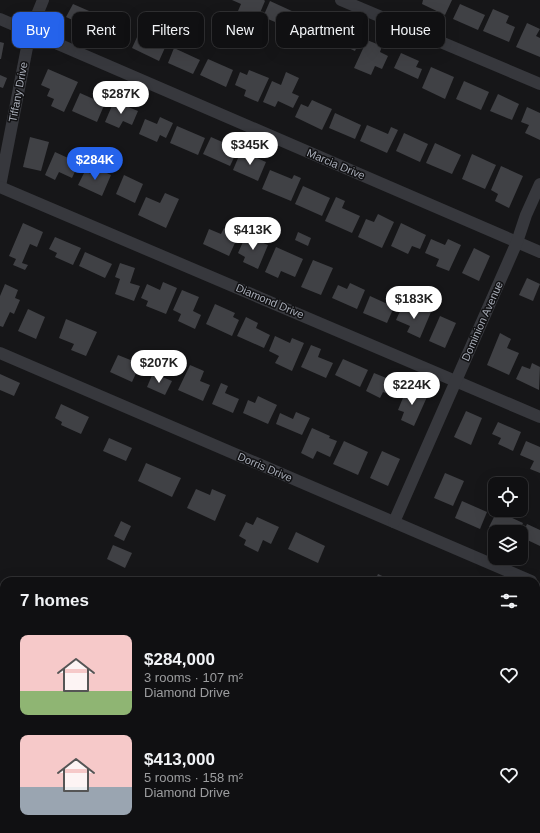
<!DOCTYPE html>
<html lang="en">
<head>
<meta charset="utf-8">
<style>
	:root { --surface:#101012; --page:#19191b; --text:#f1f3f6; --muted:#9c9d9f; --line:#303032; --accent:#2563eb }
	body { margin:0; font-family:Arial,sans-serif; background:var(--page); color:var(--text); height:100vh; display:flex; flex-direction:column; font-size:15px; white-space:nowrap }
	* { box-sizing:border-box; margin:0 }
	p { font-size:13px; color:var(--muted) }
	.icon { flex:none; width:22px; height:22px; fill:none; stroke:currentColor; stroke-width:2; stroke-linecap:round; stroke-linejoin:round }
	.map { position:relative; flex:1; overflow:hidden }
	.side { position:absolute; left:0px; top:577px; width:540px; height:256px; display:flex; flex-direction:column; background:var(--surface); border-radius:12px 12px 0 0; box-shadow:0 4px 16px #0002,0 0 0 1px var(--line) }
	.side>* { flex:none }
	.hud { position:absolute; left:12px; top:12px; width:516px; height:36px; display:flex; gap:8px }
	.controls { position:absolute; left:488px; top:477px; display:grid; gap:8px }
	.controls a { display:grid; place-items:center; width:40px; height:40px; border-radius:8px; background:var(--surface); box-shadow:0 4px 16px #0002,0 0 0 1px var(--line); font-size:20px }
	.price { position:absolute; translate:-50% -34px; padding:0 9px; border-radius:14px; background:#fff; color:#222; font-size:13px; line-height:26px; filter:drop-shadow(0 1px 2px #0008) }
	.price::after { content:''; position:absolute; left:50%; top:24px; width:12px; height:9px; margin-left:-6px; background:inherit; clip-path:polygon(0 0,100% 0,50% 100%) }
	.price.active { background:var(--accent); color:#fff }
	ul { padding:0; list-style:none }
	li { display:flex; align-items:center; gap:12px; height:100px; padding:0 20px }
	li span { display:grid; place-items:center; flex:none; width:112px; height:80px; border-radius:8px; color:#555 }
	li>.icon { margin-inline-start:auto }
	span .icon { width:48px; height:48px; fill:#fffc; stroke-width:1 }
	li b { font-size:17px }
	h2 { display:flex; justify-content:space-between; align-items:center; height:48px; padding:0 20px; font-size:17px }
	.tag { padding:0 14px; border-radius:8px; background:var(--surface); box-shadow:0 4px 16px #0002,0 0 0 1px var(--line); font-size:14px; line-height:36px }
	.tag.active { background:var(--accent); color:#fff }
	.map>svg:first-child { display:block }
</style>
</head>
<body>
<div class="map">
<svg width="540" height="833" viewBox="0 0 540 833">
	<rect width="100%" height="100%" fill="#161618"/>
	<path fill="#2c353c" d="M536,777l4,3v53h-41l-5,-4h42z"/>
	<g fill="#404145">
		<path d="M232,0h32l1,1 -8,19 -7,-3 -2,6 -13,-5 6,-14z"/>
		<path d="M423,0h29l-7,15 -23,-11z"/>
		<path d="M270,1l24,11 -5,11 -7,-3 -2,4 -17,-7z"/>
		<path d="M73,4l23,10 -6,14 -24,-11z"/>
		<path d="M460,4l25,11 -7,15 -25,-11z"/>
		<path d="M493,9l16,7 -3,7 9,4 -6,15 -26,-11z"/>
		<path d="M305,12l25,11 -8,17 -24,-11z"/>
		<path d="M104,20l27,12 -6,13 -27,-11z"/>
		<path d="M527,23l13,6 -4,7 4,2v19l-24,-10z"/>
		<path d="M335,26l26,11 -6,14 -26,-12z"/>
		<path d="M154,34l14,7 -9,20 -27,-13 6,-13 13,6z"/>
		<path d="M367,40l15,6 -2,6 8,4 -6,13 -7,-3 -4,9 -17,-7z"/>
		<path d="M0,42l4,1 -3,16h-1z"/>
		<path d="M174,48l26,12 -7,14 -25,-11z"/>
		<path d="M401,53l18,8 -3,6 6,2 -4,10 -24,-11z"/>
		<path d="M208,59l25,11 -7,17 -26,-12z"/>
		<path d="M431,67l23,10 -9,22 -23,-11z"/>
		<path d="M48,69l30,13 -14,30 -13,-6 3,-7 -7,-3 3,-7 -9,-4z"/>
		<path d="M249,70l20,8 -11,24 -14,-6 2,-6 -11,-5 5,-13 7,3z"/>
		<path d="M286,72l13,6 -7,15 7,3 -6,12 -15,-7 -3,6 -12,-5 9,-21 9,4z"/>
		<path d="M0,75l7,3 -4,10 -3,-1z"/>
		<path d="M464,81l25,11 -8,18 -25,-11z"/>
		<path d="M80,93l18,8 4,-8 6,3 -11,26 -25,-11z"/>
		<path d="M498,94l21,10 -7,16 -22,-9z"/>
		<path d="M312,100l20,9 -10,21 -27,-13 6,-13 7,3z"/>
		<path d="M114,101l24,10 -6,14 -9,-4 -4,7 -14,-6z"/>
		<path d="M527,107l13,6v27l-15,-7 4,-8 -8,-3z"/>
		<path d="M335,113l26,12 -6,14 -26,-11z"/>
		<path d="M160,117l13,6 -7,15 -6,-3 -3,7 -18,-8 6,-15 12,5z"/>
		<path d="M367,125l21,9 3,-7 7,3 -11,23 -27,-12z"/>
		<path d="M177,126l28,12 -7,17 -28,-12z"/>
		<path d="M404,133l24,11 -8,18 -24,-11z"/>
		<path d="M30,137l19,5 -8,29 -18,-4z"/>
		<path d="M211,137l27,12 -8,17 -27,-12z"/>
		<path d="M435,143l26,12 -9,19 -26,-11z"/>
		<path d="M241,151l25,11 -8,19 -25,-11z"/>
		<path d="M55,152l24,11 -7,15 -13,-6 -4,8 -10,-5z"/>
		<path d="M472,154l24,11 -11,24 -23,-10z"/>
		<path d="M501,166l22,10 -14,32 -14,-7 3,-7 -7,-4z"/>
		<path d="M96,168l15,7 -9,21 -24,-11 7,-14 8,4z"/>
		<path d="M270,170l22,9 2,-4 7,3 -10,23 -29,-12z"/>
		<path d="M124,175l19,9 -8,19 -19,-9z"/>
		<path d="M303,186l27,12 -8,18 -27,-12z"/>
		<path d="M165,193l14,6 -13,29 -28,-13 8,-18 14,6z"/>
		<path d="M336,197l9,4 -3,7 18,8 -8,17 -27,-12z"/>
		<path d="M378,214l16,8 -12,26 -24,-11 8,-18 8,3z"/>
		<path d="M23,223l20,9 -6,15 -7,-3 -8,19 6,2 -3,5 -12,-5 3,-6 -7,-3z"/>
		<path d="M401,223l25,12 -6,14 -8,-3 -4,8 -17,-8z"/>
		<path d="M224,228l15,6 -10,22 -26,-12 6,-15 12,5z"/>
		<path d="M298,232l13,6 -3,8 -13,-6z"/>
		<path d="M246,235l22,10 -10,24 -15,-7 2,-5 -7,-4z"/>
		<path d="M55,237l26,11 -8,17 -18,-8 2,-4 -8,-4z"/>
		<path d="M431,239l14,6 3,-6 13,6 -12,26 -13,-5 3,-7 -14,-6z"/>
		<path d="M276,247l27,12 -8,18 -14,-6 -3,7 -13,-6z"/>
		<path d="M474,248l16,8 -11,25 -17,-8z"/>
		<path d="M85,252l27,12 -7,14 -26,-12z"/>
		<path d="M313,260l20,8 -12,27 -20,-8z"/>
		<path d="M120,263l15,5 -5,15 10,3 -6,15 -19,-7 5,-15 -5,-2z"/>
		<path d="M527,278l13,6 -7,17 -14,-6z"/>
		<path d="M163,282l14,6 -11,26 -20,-8 2,-5 -7,-3 6,-14 13,6z"/>
		<path d="M350,283l15,7 -8,19 -25,-11 6,-13 9,4z"/>
		<path d="M5,284l13,6 -3,8 5,2 -6,14 -4,-2 -7,15 -3,-1v-30z"/>
		<path d="M182,290l17,7 -6,14 8,4 -6,14 -17,-8 3,-7 -8,-4z"/>
		<path d="M370,296l24,11 -7,16 -24,-10z"/>
		<path d="M215,304l20,9 -2,4 6,3 -7,16 -26,-12z"/>
		<path d="M419,306l12,6 -11,26 -13,-6 3,-6 -14,-6 6,-13 14,6z"/>
		<path d="M28,309l17,8 -9,22 -18,-8z"/>
		<path d="M440,316l16,7 -11,25 -16,-7z"/>
		<path d="M246,317l12,6 -2,5 14,7 -6,13 -27,-12z"/>
		<path d="M66,319l31,13 -11,24 -15,-6 3,-6 -15,-6z"/>
		<path d="M500,333l11,6 -4,9 12,5 -10,22 -22,-10z"/>
		<path d="M275,336l15,7 2,-5 12,5 -12,28 -17,-8 4,-7 -10,-5z"/>
		<path d="M311,345l10,4 -3,8 15,6 -7,15 -25,-11z"/>
		<path d="M118,355l15,6 -2,5 7,3 -6,13 -22,-10z"/>
		<path d="M343,359l25,11 -8,17 -25,-12z"/>
		<path d="M532,363l8,4 -1,23 -23,-11 6,-13 8,3z"/>
		<path d="M190,365l14,6 -4,10 10,4 -7,16 -25,-11z"/>
		<path d="M153,373l19,8 -7,14 -18,-8z"/>
		<path d="M374,373l22,9 -6,13 -7,-3 -3,6 -14,-7z"/>
		<path d="M0,374l20,9 -6,13 -14,-6z"/>
		<path d="M221,383l7,3 -3,7 14,6 -6,14 -21,-9z"/>
		<path d="M407,388l20,9 -13,29 -13,-6 3,-8 -6,-2z"/>
		<path d="M258,396l19,9 -9,19 -25,-11 5,-13 7,3z"/>
		<path d="M61,404l28,13 -8,17 -20,-9 1,-3 -7,-4z"/>
		<path d="M466,411l16,7 -11,27 -17,-8z"/>
		<path d="M296,412l14,6 -8,17 -26,-11 4,-11 13,6z"/>
		<path d="M498,422l23,10 -8,19 -15,-7 3,-6 -9,-4z"/>
		<path d="M312,428l18,8 -1,2 8,3 -7,16 -13,-6 -4,8 -12,-6z"/>
		<path d="M109,438l23,10 -6,13 -23,-10z"/>
		<path d="M344,441l24,11 -10,23 -25,-11z"/>
		<path d="M526,441l14,6v26l-10,-4 4,-8 -14,-6z"/>
		<path d="M382,451l18,8 -12,27 -18,-8z"/>
		<path d="M146,463l35,15 -9,19 -34,-16z"/>
		<path d="M445,473l19,8 -11,25 -19,-8z"/>
		<path d="M196,489l14,6 2,-6 14,6 -11,26 -28,-13z"/>
		<path d="M462,501l25,11 -7,17 -25,-11z"/>
		<path d="M497,511l26,12 -4,9h-18l-12,-5z"/>
		<path d="M257,517l22,10 -8,17 -8,-4 -5,12 -14,-7 2,-5 -7,-4 7,-14 7,3z"/>
		<path d="M121,521l10,5 -7,15 -10,-5z"/>
		<path d="M527,524l13,6v16l-19,-9z"/>
		<path d="M296,532l29,14 -7,17 -30,-14z"/>
		<path d="M113,545l19,8 -7,15 -18,-9z"/>
		<path d="M378,574l15,7h-18z"/>
		<path d="M0,700l4,2v32l-4,10z"/>
		<path d="M0,808l4,1v20h10l-2,4 -12,-1z"/>
		<path d="M38,829h21l-2,4h-21z"/>
	</g>
	<g fill="none" stroke-linecap="round" stroke-linejoin="round">
		<g stroke="#37383d" stroke-width="12">
			<path d="M341,0l199,84"/>
			<path d="M0,19l540,233"/>
			<path d="M0,186l30,-154 13,-32"/>
			<path d="M0,187l540,230"/>
			<path d="M0,353l531,228"/>
			<path d="M394,522l123,-280 9,-27 14,-31"/>
		</g>
	</g>
	<g text-anchor="middle" stroke-width="3" stroke-linejoin="round" paint-order="stroke">
		<g font-size="11" fill="#a8adb8" stroke="#111113">
			<text transform="translate(18 92) rotate(-79)" y="4">Tiffany Drive</text>
			<text transform="translate(336 164) rotate(23)" y="4">Marcia Drive</text>
			<text transform="translate(270 301) rotate(23)" y="4">Diamond Drive</text>
			<text transform="translate(482 321) rotate(-66)" y="4">Dominion Avenue</text>
			<text transform="translate(265 467) rotate(23)" y="4">Dorris Drive</text>
		</g>
	</g>
</svg>
<div class="controls">
<a><svg class="icon" aria-label="locate" viewBox="0 0 24 24"><circle cx="12" cy="12" r="6"/><path d="M12 2v4M12 18v4M2 12h4M18 12h4"/></svg></a>
<a><svg class="icon" aria-label="layers" viewBox="0 0 24 24"><path d="M12 4l9 5-9 5-9-5zM3 14l9 5 9-5"/></svg></a>
</div>
<b class="price" style="left:121px;top:115px">$287K</b>
<b class="price" style="left:250px;top:166px">$345K</b>
<b class="price active" style="left:95px;top:181px">$284K</b>
<b class="price" style="left:253px;top:251px">$413K</b>
<b class="price" style="left:414px;top:320px">$183K</b>
<b class="price" style="left:159px;top:384px">$207K</b>
<b class="price" style="left:412px;top:406px">$224K</b>
<div class="hud">
<a class="tag active">Buy</a>
<a class="tag">Rent</a>
<a class="tag">Filters</a>
<a class="tag">New</a>
<a class="tag">Apartment</a>
<a class="tag">House</a>
</div>
<section class="side">
<h2>7 homes<svg class="icon" aria-label="filters" viewBox="0 0 24 24"><path d="M4 7h16M4 17h16"/><circle cx="9" cy="7" r="2"/><circle cx="15" cy="17" r="2"/></svg></h2>
<ul>
<li><span style="background:linear-gradient(#f6c9c9 70%,#8fb573 0)"><svg class="icon" aria-label="home" viewBox="0 0 24 24"><path d="M3 11l9-7 9 7M6 9v11h12V9"/></svg></span><div><b>$284,000</b><p>3 rooms · 107 m²</p><p>Diamond Drive</p></div><svg class="icon" aria-label="heart" viewBox="0 0 24 24"><path d="M12 20l-8-8c-3-5 5-10 8-4 3-6 11-1 8 4z"/></svg></li>
<li><span style="background:linear-gradient(#f6c9c9 65%,#9aa5b1 0)"><svg class="icon" aria-label="home" viewBox="0 0 24 24"><path d="M3 11l9-7 9 7M6 9v11h12V9"/></svg></span><div><b>$413,000</b><p>5 rooms · 158 m²</p><p>Diamond Drive</p></div><svg class="icon" aria-label="heart" viewBox="0 0 24 24"><path d="M12 20l-8-8c-3-5 5-10 8-4 3-6 11-1 8 4z"/></svg></li>
</ul>
</section>
</div>
</body>
</html>
